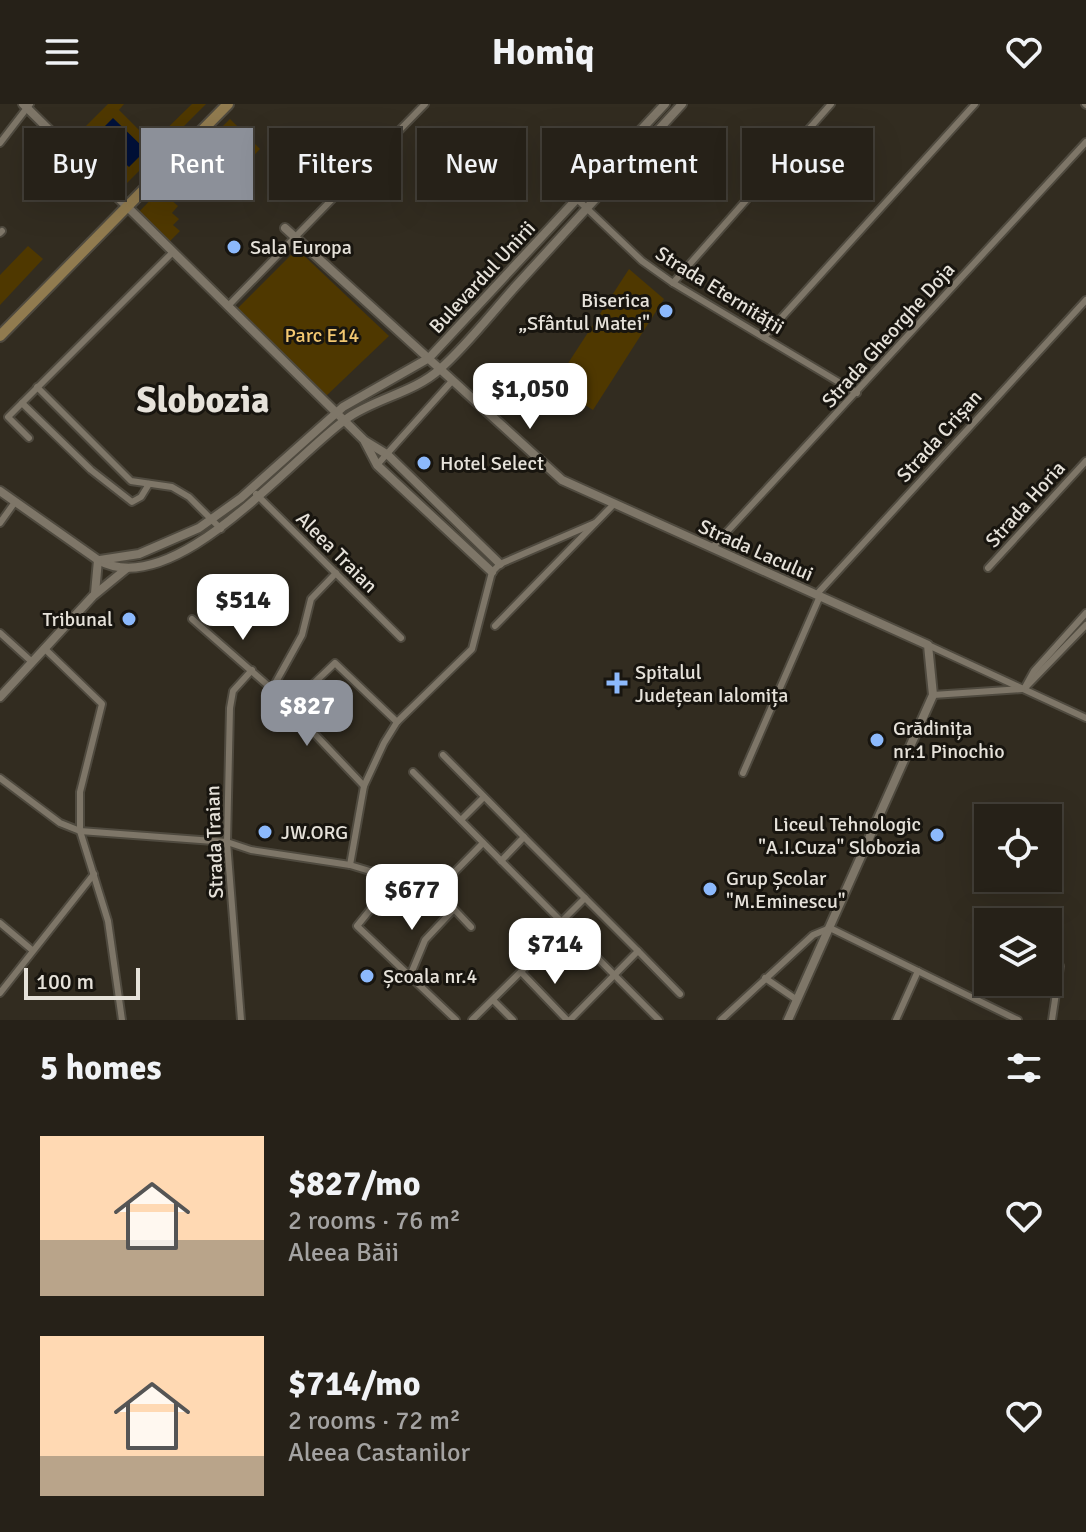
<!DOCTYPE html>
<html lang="en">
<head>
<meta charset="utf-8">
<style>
	:root { --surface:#262118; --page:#2e2921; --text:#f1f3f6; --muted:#a4a3a2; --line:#423e37; --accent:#8c9099 }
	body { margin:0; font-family:Signika,sans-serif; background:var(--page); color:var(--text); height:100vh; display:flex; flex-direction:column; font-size:30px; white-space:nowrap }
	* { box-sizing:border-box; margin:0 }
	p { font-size:26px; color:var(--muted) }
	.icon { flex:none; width:44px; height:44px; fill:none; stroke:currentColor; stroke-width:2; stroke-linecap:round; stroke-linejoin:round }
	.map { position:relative; height:916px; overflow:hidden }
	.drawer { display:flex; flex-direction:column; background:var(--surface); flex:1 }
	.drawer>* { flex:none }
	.banner { position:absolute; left:24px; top:24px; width:1038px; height:72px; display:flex; gap:16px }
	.tools { position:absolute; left:974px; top:700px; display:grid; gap:16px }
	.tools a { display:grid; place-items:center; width:88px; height:88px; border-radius:0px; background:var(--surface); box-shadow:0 8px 32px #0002,0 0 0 2px var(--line); font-size:40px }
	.scale { position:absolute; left:24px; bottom:20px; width:116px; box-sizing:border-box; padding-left:8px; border:4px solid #e6e2da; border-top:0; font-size:22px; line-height:28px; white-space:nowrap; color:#e6e2da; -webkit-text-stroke:6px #18150f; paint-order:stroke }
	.price { position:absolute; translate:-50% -68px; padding:0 18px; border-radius:16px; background:#fff; color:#222; font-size:26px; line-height:52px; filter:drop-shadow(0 2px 4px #0008) }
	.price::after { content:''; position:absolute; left:50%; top:48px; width:24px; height:18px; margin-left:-12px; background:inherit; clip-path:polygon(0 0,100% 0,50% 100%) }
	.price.active { background:var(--accent); color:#fff }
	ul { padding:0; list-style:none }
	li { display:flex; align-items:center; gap:24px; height:200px; padding:0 40px }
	li span { display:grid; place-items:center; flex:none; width:224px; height:160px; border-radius:0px; color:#555 }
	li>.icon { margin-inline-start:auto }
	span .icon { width:96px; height:96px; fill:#fffc; stroke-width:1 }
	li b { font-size:34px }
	h2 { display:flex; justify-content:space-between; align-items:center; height:96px; padding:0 40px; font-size:34px }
	.pill { padding:0 28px; border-radius:0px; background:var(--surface); box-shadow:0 8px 32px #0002,0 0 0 2px var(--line); font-size:28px; line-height:72px }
	.pill.active { background:var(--accent); color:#fff }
	header { display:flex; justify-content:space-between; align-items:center; height:104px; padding:0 40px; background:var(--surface); font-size:36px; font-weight:700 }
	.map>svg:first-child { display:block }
</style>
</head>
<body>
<header><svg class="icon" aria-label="menu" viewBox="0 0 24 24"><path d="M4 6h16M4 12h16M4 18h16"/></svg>Homiq<svg class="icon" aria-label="heart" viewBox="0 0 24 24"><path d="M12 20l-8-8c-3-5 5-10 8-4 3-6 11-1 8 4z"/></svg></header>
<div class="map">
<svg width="1086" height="916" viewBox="0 0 1086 916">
	<rect width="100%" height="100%" fill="#322c20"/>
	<g fill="#4f3800">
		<path d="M108,0h16l-5,6 33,33 40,-39h14l-87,87 -49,-49z"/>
		<path d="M230,15l30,30 -35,36 -31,-30z"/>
		<path d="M160,86l18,16 -6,7 7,6 -6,6 7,6 -14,14 -30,-30z"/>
		<path d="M28,142l15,13 -43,46v-30z"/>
		<path d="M297,145l92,87 -66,63 -89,-87z"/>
		<path d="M629,165l35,30 -71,111 -39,-25z"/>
	</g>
	<path fill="#00113a" d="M113,14l33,32 -17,17 -34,-31z"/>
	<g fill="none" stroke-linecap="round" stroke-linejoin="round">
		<g stroke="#4f4a3f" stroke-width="10">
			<g id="minor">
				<path d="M1085,0l1,1"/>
				<path d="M0,39l30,-39"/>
				<path d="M577,95l65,62 31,22 184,110"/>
				<path d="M0,129l2,-2"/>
				<path d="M673,179l158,-179"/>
				<path d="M228,202l197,-202"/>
				<path d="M764,233l211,-233"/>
				<path d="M37,283l94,94 41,6 17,10 32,32"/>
				<path d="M22,299l69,67 41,32 9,-5 8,-13"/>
				<path d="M29,334l-21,-21 165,-165"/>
				<path d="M377,361l75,-84"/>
				<path d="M256,390l145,144"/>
				<path d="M0,419l15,-21"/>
				<path d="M712,444l374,-406"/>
				<path d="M988,464l98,-107"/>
				<path d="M817,490l269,-294"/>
				<path d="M192,515l80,70 92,97"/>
				<path d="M495,522l118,-121"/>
				<path d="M0,529l32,29"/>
				<path d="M928,541l158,73"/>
				<path d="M44,544l58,56 -22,88v39l28,90 14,99"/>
				<path d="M1026,583l60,-62"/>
				<path d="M272,585l30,-54 9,-36 25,-26"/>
				<path d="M1024,585l10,-18 52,-58"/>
				<path d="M933,591l89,-6"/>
				<path d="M289,603l46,-44 62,59"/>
				<path d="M443,651l81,82 -23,24"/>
				<path d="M413,668l246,248"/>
				<path d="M743,669l77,-177"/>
				<path d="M0,674l60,45 20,8 147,11 24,8 99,15 86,26 18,18 -29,31 -15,36"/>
				<path d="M461,716l23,-23"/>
				<path d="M524,733l114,114 -68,69"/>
				<path d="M350,761l14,-79 20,-43 13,-21 75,-73 20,-77 8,-8 95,-41"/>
				<path d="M385,771l-7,25 -21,26 99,94"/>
				<path d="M436,787l47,-48"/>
				<path d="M454,805l17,18"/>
				<path d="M561,818l24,-24"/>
				<path d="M0,819l32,27"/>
				<path d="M638,847l42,43"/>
				<path d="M521,868l46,48"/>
				<path d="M765,874l32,22"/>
				<path d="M0,889l94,-119"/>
				<path d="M493,896l20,20"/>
				<path d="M241,916l-14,-178 3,-134 3,-17 19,-21"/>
				<path d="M472,916l94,-93"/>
				<path d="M721,916l92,-85 17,-7 188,92"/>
				<path d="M896,916l22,-49"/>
				<path d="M1052,916l8,-54"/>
			</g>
		</g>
		<g stroke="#4f4a3f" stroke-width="12">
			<g id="tertiary">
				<path d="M23,0l342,337 23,14 112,109"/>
				<path d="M285,124l277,252 366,165 5,50 -145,325"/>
				<path d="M365,338l12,23 115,107"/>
				<path d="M0,387l98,69c77,43 195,-105 251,-143 28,-19 66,-25 91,-48 27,-24 50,-54 74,-81 56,-61 112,-123 168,-184"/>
				<path d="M100,456l39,-6 60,-26 42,-30 102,-91 86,-49 236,-254"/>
				<path d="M95,489l3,-33"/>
				<path d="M0,593l93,-101 33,-27"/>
			</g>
		</g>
		<g stroke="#4f4a3f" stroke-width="14">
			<path id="primary" d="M0,232l228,-232"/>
		</g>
		<use href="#minor" stroke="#7e7668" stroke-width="6"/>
		<use href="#tertiary" stroke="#7e7668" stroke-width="8"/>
		<use href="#primary" stroke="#917b4f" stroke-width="10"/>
	</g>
	<g fill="#8cb9fc" stroke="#18150f" stroke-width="3">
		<circle cx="234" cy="143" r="8"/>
		<circle cx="666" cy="207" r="8"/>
		<circle cx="424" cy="359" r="8"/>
		<circle cx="129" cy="515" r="8"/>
		<path d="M613 567h8v8h8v8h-8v8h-8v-8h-8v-8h8z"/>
		<circle cx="877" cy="636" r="8"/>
		<circle cx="265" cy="728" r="8"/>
		<circle cx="937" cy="731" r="8"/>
		<circle cx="710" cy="785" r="8"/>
		<circle cx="367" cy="872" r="8"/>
	</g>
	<g text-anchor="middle" stroke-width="6" stroke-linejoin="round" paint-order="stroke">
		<g font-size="20" fill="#e6e2da" stroke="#18150f" text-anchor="start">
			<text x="250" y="150">Sala Europa</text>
			<text x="650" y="203" text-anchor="end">Biserica<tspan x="650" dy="23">„Sfântul Matei"</tspan></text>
			<text x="440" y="366">Hotel Select</text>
			<text x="113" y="522" text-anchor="end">Tribunal</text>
			<text x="635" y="575">Spitalul<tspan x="635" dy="23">Județean Ialomița</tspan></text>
			<text x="893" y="631">Grădinița<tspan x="893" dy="23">nr.1 Pinochio</tspan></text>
			<text x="921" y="727" text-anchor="end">Liceul Tehnologic<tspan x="921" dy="23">"A.I.Cuza" Slobozia</tspan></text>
			<text x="281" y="735">JW.ORG</text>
			<text x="726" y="781">Grup Școlar<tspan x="726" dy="23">"M.Eminescu"</tspan></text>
			<text x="383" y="879">Școala nr.4</text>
		</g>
		<g font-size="20" fill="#e6e2da" stroke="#18150f">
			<text transform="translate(482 173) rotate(-47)" y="7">Bulevardul Unirii</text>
			<text transform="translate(720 186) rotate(32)" y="7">Strada Eternității</text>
			<text transform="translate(888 231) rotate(-48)" y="7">Strada Gheorghe Doja</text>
			<text transform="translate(939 332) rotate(-48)" y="7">Strada Crișan</text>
			<text transform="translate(1025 400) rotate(-48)" y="7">Strada Horia</text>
			<text transform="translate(756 446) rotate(24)" y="7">Strada Lacului</text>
			<text transform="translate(337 448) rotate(45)" y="7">Aleea Traian</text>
			<text transform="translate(214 738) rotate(-92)" y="7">Strada Traian</text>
		</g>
		<g font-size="20" fill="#f3c871" stroke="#18150f">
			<text x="322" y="238">Parc E14</text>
		</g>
		<g font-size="36" font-weight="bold" fill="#e6e2da" stroke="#18150f">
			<text x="203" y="308">Slobozia</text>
		</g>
	</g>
</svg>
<div class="tools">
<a><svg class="icon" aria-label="locate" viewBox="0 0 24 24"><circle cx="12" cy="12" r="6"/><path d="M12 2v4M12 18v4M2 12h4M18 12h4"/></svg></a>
<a><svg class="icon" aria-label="layers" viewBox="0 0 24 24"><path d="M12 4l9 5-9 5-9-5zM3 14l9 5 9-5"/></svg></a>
</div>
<div class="scale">100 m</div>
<b class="price" style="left:530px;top:327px">$1,050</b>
<b class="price" style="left:243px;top:538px">$514</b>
<b class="price active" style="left:307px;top:644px">$827</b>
<b class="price" style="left:412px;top:828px">$677</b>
<b class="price" style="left:555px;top:882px">$714</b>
<div class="banner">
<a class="pill">Buy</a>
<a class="pill active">Rent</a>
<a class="pill">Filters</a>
<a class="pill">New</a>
<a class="pill">Apartment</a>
<a class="pill">House</a>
</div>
</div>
<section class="drawer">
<h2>5 homes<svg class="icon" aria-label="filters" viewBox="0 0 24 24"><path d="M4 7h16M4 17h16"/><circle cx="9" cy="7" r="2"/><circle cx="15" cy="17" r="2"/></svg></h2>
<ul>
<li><span style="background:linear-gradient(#ffd9b3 65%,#b9a48a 0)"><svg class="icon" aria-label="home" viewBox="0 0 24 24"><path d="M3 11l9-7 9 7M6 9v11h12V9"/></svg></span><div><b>$827/mo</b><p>2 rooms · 76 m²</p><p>Aleea Băii</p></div><svg class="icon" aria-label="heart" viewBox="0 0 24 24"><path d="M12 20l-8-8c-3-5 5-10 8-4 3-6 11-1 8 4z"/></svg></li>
<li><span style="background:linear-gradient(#ffd9b3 75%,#b9a48a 0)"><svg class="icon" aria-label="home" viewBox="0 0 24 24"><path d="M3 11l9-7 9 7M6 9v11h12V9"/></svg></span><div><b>$714/mo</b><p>2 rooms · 72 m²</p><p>Aleea Castanilor</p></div><svg class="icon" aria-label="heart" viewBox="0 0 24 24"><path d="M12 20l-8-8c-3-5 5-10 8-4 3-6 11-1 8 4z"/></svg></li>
</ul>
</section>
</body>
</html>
